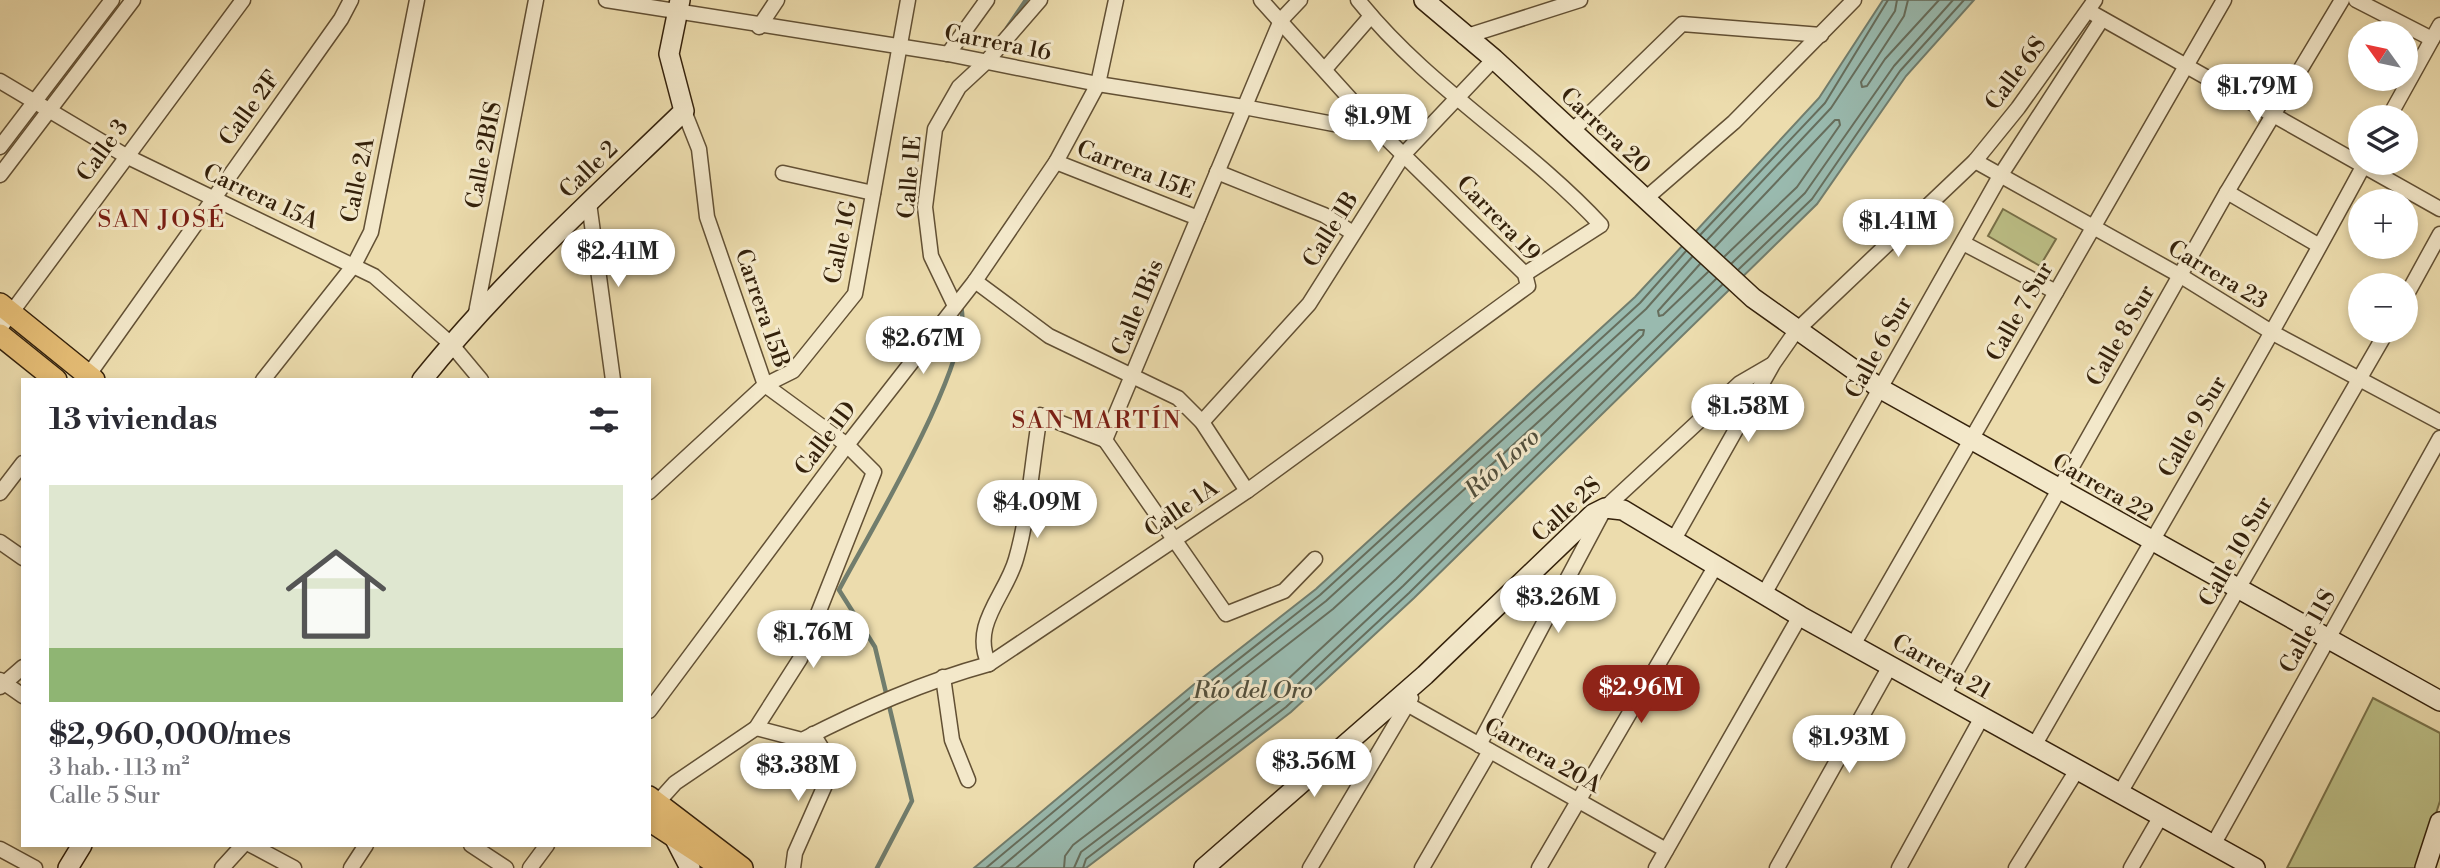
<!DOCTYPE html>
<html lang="es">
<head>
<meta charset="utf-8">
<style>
	:root { --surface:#fff; --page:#f7f7f7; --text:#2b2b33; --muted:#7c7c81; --line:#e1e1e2; --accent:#8f2418 }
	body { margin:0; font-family:"Libre Bodoni",serif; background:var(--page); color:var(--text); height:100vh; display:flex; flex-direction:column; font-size:26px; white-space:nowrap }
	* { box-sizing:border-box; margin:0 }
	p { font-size:23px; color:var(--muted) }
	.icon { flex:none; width:38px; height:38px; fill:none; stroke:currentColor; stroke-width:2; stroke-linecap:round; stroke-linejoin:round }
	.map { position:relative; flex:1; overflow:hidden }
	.drawer { position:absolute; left:21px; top:378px; width:630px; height:469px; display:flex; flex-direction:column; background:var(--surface); border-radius:0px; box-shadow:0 4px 10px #0003 }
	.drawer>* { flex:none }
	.needle { width:46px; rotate:303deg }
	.controls { position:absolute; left:2348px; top:21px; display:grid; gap:14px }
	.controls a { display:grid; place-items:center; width:70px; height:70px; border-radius:50%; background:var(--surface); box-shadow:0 4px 10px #0003; font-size:35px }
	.price { position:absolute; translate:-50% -60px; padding:0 16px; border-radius:24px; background:#fff; color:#222; font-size:23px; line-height:46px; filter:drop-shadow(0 2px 4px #0008) }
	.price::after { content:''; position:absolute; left:50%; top:42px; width:21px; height:16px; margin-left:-10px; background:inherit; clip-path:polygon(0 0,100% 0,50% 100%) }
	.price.on { background:var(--accent); color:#fff }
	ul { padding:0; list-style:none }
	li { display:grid; align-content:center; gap:14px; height:371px; padding:0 28px }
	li+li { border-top:2px solid var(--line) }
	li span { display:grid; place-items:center; height:217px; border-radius:0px; color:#555 }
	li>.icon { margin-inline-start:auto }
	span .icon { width:126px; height:126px; fill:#fffc; stroke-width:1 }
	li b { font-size:30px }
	h2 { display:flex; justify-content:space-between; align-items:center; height:84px; padding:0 28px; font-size:30px }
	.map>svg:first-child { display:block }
</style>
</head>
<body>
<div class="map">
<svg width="2440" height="868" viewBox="0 0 2440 868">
	<rect width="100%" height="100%" fill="#ecdcad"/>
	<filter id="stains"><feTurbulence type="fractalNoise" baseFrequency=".00286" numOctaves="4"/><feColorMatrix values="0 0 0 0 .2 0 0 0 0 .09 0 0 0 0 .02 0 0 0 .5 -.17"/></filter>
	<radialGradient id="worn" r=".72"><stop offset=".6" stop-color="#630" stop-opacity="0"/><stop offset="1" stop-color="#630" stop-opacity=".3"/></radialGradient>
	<g fill="#bcbf86" stroke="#787048" stroke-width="2">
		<path d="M2003,209l53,30 -16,27 -52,-30z"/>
		<path d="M2373,698l67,35v68l-22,67h-131z"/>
	</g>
	<path fill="#99baaf" stroke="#717d6d" stroke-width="2" d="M1883,0h91l-68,76 -89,128 -403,394 -123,114 -205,156h-112l218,-182 124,-97 319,-292 184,-199z"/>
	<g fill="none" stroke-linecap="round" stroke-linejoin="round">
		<g stroke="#666e5d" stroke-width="2">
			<path d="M1908,0l-4,16 -43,66 1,5 5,-1 18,-27 54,-59"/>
			<path d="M1701,234l124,-131 63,-103"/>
			<path d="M1707,240l124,-132 64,-97 2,-11"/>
			<path d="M1715,247l120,-127h4l1,5 -43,62 -72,69"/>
			<path d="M1732,263l73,-70 89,-127 59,-66"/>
			<path d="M1700,264l-42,47 1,5 4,-1 45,-43"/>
			<path d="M1739,269l73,-70 88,-128 64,-71"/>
			<path d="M986,868l211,-176 123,-97 320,-292 46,-52"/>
			<path d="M1000,868l202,-170 124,-97 320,-292 46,-52"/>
			<path d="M1016,868l193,-162 124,-97 306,-279h5l-1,5 -247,244 -122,113 -201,153 -8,11 -1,12"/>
			<path d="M1074,868l7,-16 200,-152 122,-114 313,-307"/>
			<path d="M1083,868l3,-9 200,-152 123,-114 313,-308"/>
		</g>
		<g stroke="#717d6d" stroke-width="4.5">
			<path d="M1007,28l19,-28"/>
			<path d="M877,868l35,-67 -37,-154 -36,-57c26,-50 141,-239 121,-286"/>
		</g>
		<g stroke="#625034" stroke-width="17">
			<g id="street">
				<path d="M606,0l342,54 150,30 146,23 137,26"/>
				<path d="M1358,0c69,87 168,144 243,225l-76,49"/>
				<path d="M2356,0l76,39"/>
				<path d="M2094,14l346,195"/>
				<path d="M759,27l18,-27"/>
				<path d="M1464,37l116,-37"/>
				<path d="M948,54l39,-54"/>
				<path d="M1325,69l46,-53"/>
				<path d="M0,81l126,75 248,120 77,68 30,36"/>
				<path d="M2389,117l51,-92"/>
				<path d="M1571,132l111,-108 139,11"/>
				<path d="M0,147l112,-147"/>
				<path d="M1975,161l206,115 92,57 167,89"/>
				<path d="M1056,162l142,56"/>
				<path d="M1217,172l107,43 29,18"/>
				<path d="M783,173l90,20"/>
				<path d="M0,175l133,-175"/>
				<path d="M2227,192l91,53"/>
				<path d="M1644,200l90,-78 120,-122"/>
				<path d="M589,203l24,177"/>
				<path d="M1963,243l93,49"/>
				<path d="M975,281l74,55 129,62 24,24 45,69"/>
				<path d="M2406,296l34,-62"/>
				<path d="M955,306l-24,-50 -6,-49 10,-78 24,-42 27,-25 54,-62"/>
				<path d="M475,318l61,-318"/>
				<path d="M0,328l243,-328"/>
				<path d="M85,380l256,-361 10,-19"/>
				<path d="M263,380l91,-115 17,-33 46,-232"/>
				<path d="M1202,422l107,-118 95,-150 90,-95"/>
				<path d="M1105,440l176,-420 19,-20"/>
				<path d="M1105,440l121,174 58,-23 31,-32"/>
				<path d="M649,492l116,-107 28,-14 62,-77 53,-294"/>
				<path d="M0,493l23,-30"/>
				<path d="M1673,541l100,-177 23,-33 179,-170 43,-53 77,-108"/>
				<path d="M0,542l23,16"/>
				<path d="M1764,594l236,-418 102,-157"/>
				<path d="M1853,645l371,-645"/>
				<path d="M989,664c-19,-39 17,-69 27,-105 13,-44 16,-98 24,-144l65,25"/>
				<path d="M943,677l9,63 16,40"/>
				<path d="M0,680l23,16"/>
				<path d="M0,687l23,-20"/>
				<path d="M1943,695l284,-503 115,-192"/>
				<path d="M1398,699l268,151"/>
				<path d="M649,711l198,-266 128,-164 81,-119 42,-78 18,-84"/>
				<path d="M756,728l46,12c61,-31 121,-58 187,-76l258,-173 281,-205 -3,-12 -144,-141 -120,-133"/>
				<path d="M1479,745l126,-237 135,-125 31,-18"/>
				<path d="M2034,746c111,-194 225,-386 331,-583"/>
				<path d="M2120,793l267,-462"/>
				<path d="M657,803l18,-20 81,-55 44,-69 74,-187 -27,-27 -82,-60 -58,-168 -8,-68 -15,-38"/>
				<path d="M251,845l43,23"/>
				<path d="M471,845l35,23"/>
				<path d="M2213,845l227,-407"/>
				<path d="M0,849l35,19"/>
				<path d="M222,868l21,-23"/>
				<path d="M351,868l15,-23"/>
				<path d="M530,868l17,-23"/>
				<path d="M793,868l2,-15 38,-86 -20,-33"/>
				<path d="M1310,868l101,-170"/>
				<path d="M1422,868l68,-117"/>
				<path d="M1539,868l176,-301"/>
				<path d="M1656,868l144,-252"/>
				<path d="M1777,868l113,-202"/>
				<path d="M1899,868l83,-151"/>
				<path d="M2016,868l61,-98"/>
				<path d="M2131,868l30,-52"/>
			</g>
		</g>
		<g stroke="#34210b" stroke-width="22">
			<g id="secondary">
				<path d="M1424,0l70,59 259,239 128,91 559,312"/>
				<path d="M422,380c79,-98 172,-182 262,-269l-15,-57 11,-54"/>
				<path d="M674,837l16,31"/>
				<path d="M68,868l14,-23"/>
				<path d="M1204,868l221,-193 168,-161 12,-6 18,2 177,106 455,252"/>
				<path d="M2425,868l15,-46"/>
			</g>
		</g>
		<g stroke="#34210b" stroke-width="24">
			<g id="primary">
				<path d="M0,304l94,76"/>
				<path d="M0,335l56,45"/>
				<path d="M649,797l93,71"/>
				<path d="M649,820l69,45"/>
			</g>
		</g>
		<use href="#street" stroke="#f3e8ca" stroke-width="14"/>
		<use href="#secondary" stroke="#f3e8ca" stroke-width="19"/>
		<use href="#primary" stroke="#e6be76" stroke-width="21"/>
	</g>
	<g text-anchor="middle" stroke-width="6" stroke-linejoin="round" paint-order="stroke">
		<g font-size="23" fill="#34210b" stroke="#f3e8ca">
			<text transform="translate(998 42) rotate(11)" y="8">Carrera 16</text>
			<text transform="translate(2015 73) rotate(-53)" y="8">Calle 6S</text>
			<text transform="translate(249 108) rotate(-54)" y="8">Calle 2F</text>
			<text transform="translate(1606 130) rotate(43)" y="8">Carrera 20</text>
			<text transform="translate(102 150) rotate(-54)" y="8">Calle 3</text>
			<text transform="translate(483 155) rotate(-79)" y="8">Calle 2BIS</text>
			<text transform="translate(588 169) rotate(-44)" y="8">Calle 2</text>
			<text transform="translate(1136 169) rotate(21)" y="8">Carrera 15E</text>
			<text transform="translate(909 177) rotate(-85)" y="8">Calle 1E</text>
			<text transform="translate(357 180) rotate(-78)" y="8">Calle 2A</text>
			<text transform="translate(261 196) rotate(25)" y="8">Carrera 15A</text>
			<text transform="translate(1499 218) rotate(46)" y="8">Carrera 19</text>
			<text transform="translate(1330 229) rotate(-58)" y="8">Calle 1B</text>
			<text transform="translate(840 242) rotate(-78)" y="8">Calle 1G</text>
			<text transform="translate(2218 274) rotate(31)" y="8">Carrera 23</text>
			<text transform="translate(1137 307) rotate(-68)" y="8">Calle 1Bis</text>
			<text transform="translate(763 308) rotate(71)" y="8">Carrera 15B</text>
			<text transform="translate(2019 311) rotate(-60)" y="8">Calle 7 Sur</text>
			<text transform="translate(2120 335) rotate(-60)" y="8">Calle 8 Sur</text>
			<text transform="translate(1878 347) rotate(-61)" y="8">Calle 6 Sur</text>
			<text transform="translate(2192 426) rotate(-60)" y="8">Calle 9 Sur</text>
			<text transform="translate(825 438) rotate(-53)" y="8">Calle 1D</text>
			<text transform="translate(2103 487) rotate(30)" y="8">Carrera 22</text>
			<text transform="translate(1181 508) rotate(-34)" y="8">Calle 1A</text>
			<text transform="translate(1566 509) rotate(-42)" y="8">Calle 2S</text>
			<text transform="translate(2235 551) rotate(-60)" y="8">Calle 10 Sur</text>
			<text transform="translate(2307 631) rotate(-61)" y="8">Calle 11S</text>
			<text transform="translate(1942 666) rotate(29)" y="8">Carrera 21</text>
			<text transform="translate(1543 755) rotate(29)" y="8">Carrera 20A</text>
		</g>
		<g font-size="24" letter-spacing="2" fill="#7a1f14" stroke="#f3e8ca">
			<text x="162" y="227">SAN JOSÉ</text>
			<text x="1097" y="428">SAN MARTÍN</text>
		</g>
		<g font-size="24" font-style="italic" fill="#524f3c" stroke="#f3e8ca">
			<text transform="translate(1502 463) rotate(-42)" y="8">Río Loro</text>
			<text x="1253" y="698">Río del Oro</text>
		</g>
	</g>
	<rect width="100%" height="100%" filter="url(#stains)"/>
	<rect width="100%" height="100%" fill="url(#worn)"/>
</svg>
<div class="controls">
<a><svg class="needle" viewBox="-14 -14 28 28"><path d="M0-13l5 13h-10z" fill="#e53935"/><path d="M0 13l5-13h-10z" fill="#7c7c81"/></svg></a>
<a><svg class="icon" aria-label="layers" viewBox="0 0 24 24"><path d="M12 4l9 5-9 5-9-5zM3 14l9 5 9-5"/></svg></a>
<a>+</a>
<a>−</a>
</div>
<b class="price" style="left:2257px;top:124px">$1.79M</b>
<b class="price" style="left:1378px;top:154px">$1.9M</b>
<b class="price" style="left:1898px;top:259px">$1.41M</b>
<b class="price" style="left:618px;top:289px">$2.41M</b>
<b class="price" style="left:923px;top:376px">$2.67M</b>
<b class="price" style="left:1748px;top:444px">$1.58M</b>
<b class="price" style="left:1037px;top:540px">$4.09M</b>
<b class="price" style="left:1558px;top:635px">$3.26M</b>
<b class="price" style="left:813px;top:670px">$1.76M</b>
<b class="price on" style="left:1641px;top:725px">$2.96M</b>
<b class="price" style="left:1849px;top:775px">$1.93M</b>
<b class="price" style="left:1314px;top:799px">$3.56M</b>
<b class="price" style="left:798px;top:803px">$3.38M</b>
<section class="drawer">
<h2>13 viviendas<svg class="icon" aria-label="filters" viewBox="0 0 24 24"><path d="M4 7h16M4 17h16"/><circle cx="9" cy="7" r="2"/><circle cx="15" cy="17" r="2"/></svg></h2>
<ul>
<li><span style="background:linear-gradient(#dfe7d0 75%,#8fb573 0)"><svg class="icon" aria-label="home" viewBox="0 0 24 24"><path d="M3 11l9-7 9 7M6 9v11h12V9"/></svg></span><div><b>$2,960,000/mes</b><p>3 hab. · 113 m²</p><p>Calle 5 Sur</p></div></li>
</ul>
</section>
</div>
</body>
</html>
